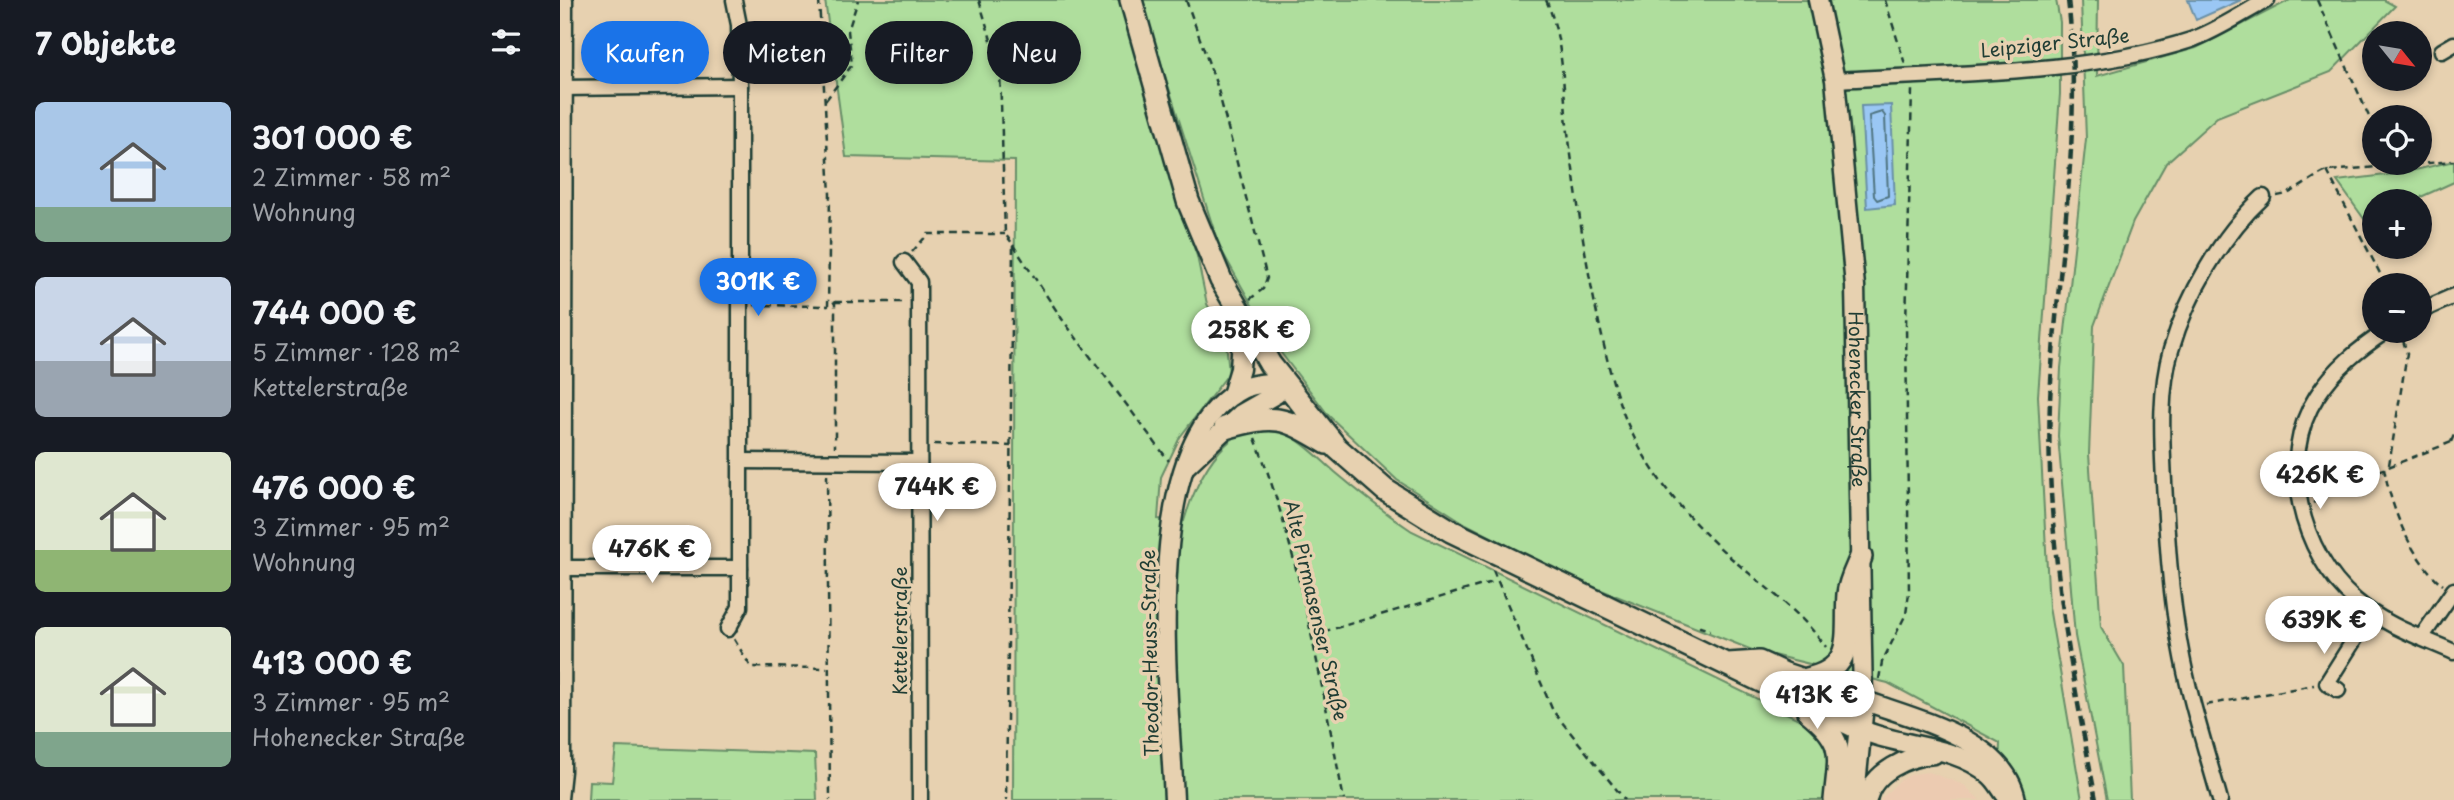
<!DOCTYPE html>
<html lang="de">
<head>
<meta charset="utf-8">
<style>
	:root { --surface:#171b24; --page:#242831; --text:#f1f3f6; --muted:#9ea1a6; --accent:#1a73e8 }
	body { margin:0; font-family:"Playpen Sans",sans-serif; background:var(--page); color:var(--text); height:100vh; display:flex; flex-direction:column; font-size:26px; white-space:nowrap }
	* { box-sizing:border-box; margin:0 }
	p { font-size:23px; color:var(--muted) }
	.icon { flex:none; width:38px; height:38px; fill:none; stroke:currentColor; stroke-width:2; stroke-linecap:round; stroke-linejoin:round }
	.map { position:relative; flex:1; overflow:hidden }
	.panel { display:flex; flex-direction:column; background:var(--surface); width:560px }
	.panel>* { flex:none }
	.banner { position:absolute; left:21px; top:21px; width:665px; height:63px; display:flex; gap:14px }
	.needle { width:46px; rotate:120deg }
	.tools { position:absolute; left:1802px; top:21px; display:grid; gap:14px }
	.tools a { display:grid; place-items:center; width:70px; height:70px; border-radius:50%; background:var(--surface); box-shadow:0 4px 10px #0003; font-size:35px }
	.price { position:absolute; translate:-50% -60px; padding:0 16px; border-radius:24px; background:#fff; color:#222; font-size:23px; line-height:46px; filter:drop-shadow(0 2px 4px #0008) }
	.price::after { content:''; position:absolute; left:50%; top:42px; width:21px; height:16px; margin-left:-10px; background:inherit; clip-path:polygon(0 0,100% 0,50% 100%) }
	.price.selected { background:var(--accent); color:#fff }
	ul { padding:0; list-style:none }
	li { display:flex; align-items:center; gap:21px; height:175px; padding:0 35px }
	li span { display:grid; place-items:center; flex:none; width:196px; height:140px; border-radius:10px; color:#555 }
	li>.icon { margin-inline-start:auto }
	span .icon { width:84px; height:84px; fill:#fffc; stroke-width:1 }
	li b { font-size:30px }
	h2 { display:flex; justify-content:space-between; align-items:center; height:84px; padding:0 35px; font-size:30px }
	.tag { padding:0 24px; border-radius:32px; background:var(--surface); box-shadow:0 4px 10px #0003; font-size:24px; line-height:63px }
	.tag.selected { background:var(--accent); color:#fff }
	main { display:flex; flex:1; min-height:0 }
	.map>svg:first-child { display:block }
</style>
</head>
<body>
<main>
<section class="panel">
<h2>7 Objekte<svg class="icon" aria-label="filters" viewBox="0 0 24 24"><path d="M4 7h16M4 17h16"/><circle cx="9" cy="7" r="2"/><circle cx="15" cy="17" r="2"/></svg></h2>
<ul>
<li><span style="background:linear-gradient(#a9c7e8 75%,#7fa58c 0)"><svg class="icon" aria-label="home" viewBox="0 0 24 24"><path d="M3 11l9-7 9 7M6 9v11h12V9"/></svg></span><div><b>301 000 €</b><p>2 Zimmer · 58 m²</p><p>Wohnung</p></div></li>
<li><span style="background:linear-gradient(#c9d6e8 60%,#9aa5b1 0)"><svg class="icon" aria-label="home" viewBox="0 0 24 24"><path d="M3 11l9-7 9 7M6 9v11h12V9"/></svg></span><div><b>744 000 €</b><p>5 Zimmer · 128 m²</p><p>Kettelerstraße</p></div></li>
<li><span style="background:linear-gradient(#dfe7d0 70%,#8fb573 0)"><svg class="icon" aria-label="home" viewBox="0 0 24 24"><path d="M3 11l9-7 9 7M6 9v11h12V9"/></svg></span><div><b>476 000 €</b><p>3 Zimmer · 95 m²</p><p>Wohnung</p></div></li>
<li><span style="background:linear-gradient(#dfe7d0 75%,#7fa58c 0)"><svg class="icon" aria-label="home" viewBox="0 0 24 24"><path d="M3 11l9-7 9 7M6 9v11h12V9"/></svg></span><div><b>413 000 €</b><p>3 Zimmer · 95 m²</p><p>Hohenecker Straße</p></div></li>
</ul>
</section>
<div class="map">
<svg width="1894" height="800" viewBox="0 0 1894 800">
	<rect width="100%" height="100%" fill="#e7d1b0"/>
	<filter id="ink" filterUnits="userSpaceOnUse"><feTurbulence type="fractalNoise" baseFrequency=".0143" numOctaves="2"/><feDisplacementMap in="SourceGraphic" scale="14" xChannelSelector="R" yChannelSelector="G"/><feConvolveMatrix kernelMatrix="1 2 1 2 8 2 1 2 1" color-interpolation-filters="sRGB"/></filter>
	<g filter="url(#ink)">
		<path fill="#eccbb1" d="M1369,772l35,13 16,15h-100l19,-19 13,-7z"/>
		<g fill="#afde9d" stroke="#678e68" stroke-width="2">
			<path d="M265,0h295l56,196 21,60 10,48 19,37 3,32 -49,64 -19,40 -3,42 26,2c12,-42 48,-116 105,-86 16,8 32,25 46,37 25,21 50,41 77,59l395,192c28,26 22,41 21,77h-815l2,-639 -169,-4z"/>
			<path d="M581,0h915l4,22v72l-22,302 11,211 33,193h-84l2,-57 -112,-60 -136,-33 -181,-72 -105,-54 -69,-44 -68,-64 -57,-75 -53,-95z"/>
			<path d="M1521,0h17l-1,76 99,-28 94,-48h94l11,6 -64,66 -114,45 -51,46 -33,59 -39,104 -5,128 12,173 23,39 6,134h-23l-32,-164 -17,-200 3,-68 25,-229z"/>
			<path d="M1894,161v21l-42,19h-37v18l-8,4 -30,-42 65,-8z"/>
			<path d="M56,747l199,7 2,46h-229l1,-19 23,1z"/>
		</g>
		<g fill="#9ac7f4" stroke="#6990a7" stroke-width="2">
			<path d="M1628,0h53l-45,20z"/>
			<path d="M1331,105l4,100 -28,3 -6,-102z"/>
		</g>
		<g fill="none" stroke-linecap="round" stroke-linejoin="round">
			<path stroke="#507481" stroke-width="2" d="M1322,112l3,4 3,80 -11,4 -3,-4 -5,-80z"/>
			<g stroke="#1f3d34" stroke-width="19">
				<g id="minor">
					<path d="M1882,51l12,-7"/>
					<path d="M1275,80c113,-7 249,-5 356,-40 26,-9 52,-27 76,-40"/>
					<path d="M0,88l180,-2"/>
					<path d="M344,262l15,20 1,518"/>
					<path d="M1860,311l34,-15"/>
					<path d="M1826,331c-27,18 -51,37 -69,65 -41,63 -16,158 38,204 29,25 65,37 99,52"/>
					<path d="M180,461l179,1"/>
					<path d="M3,568h177"/>
					<path d="M168,629l12,-22v-521l-1,-61 -5,-25"/>
					<path d="M1861,638l33,-48"/>
					<path d="M1778,690l-11,-7 44,-70"/>
					<path d="M0,799l3,-28 2,-771"/>
					<path d="M1660,800c-14,-51 -31,-102 -40,-154 -10,-54 -13,-109 -16,-164 -2,-43 -5,-90 7,-132 16,-55 50,-114 92,-153"/>
				</g>
			</g>
			<g stroke="#1f3d34" stroke-width="23">
				<g id="tertiary">
					<path id="s1" d="M1258,0l17,80 20,206 8,414c51,19 142,39 153,100"/>
					<path d="M672,395l8,-26 3,-48"/>
					<path d="M627,465l54,-51 35,-20 8,-12"/>
					<path d="M1300,729c41,19 93,15 129,45 9,7 13,18 21,26"/>
					<path d="M614,800c-4,-102 -38,-357 68,-411 12,-6 29,-6 42,-7"/>
					<path d="M1307,800c5,-28 41,-44 67,-46"/>
				</g>
			</g>
			<g stroke="#1f3d34" stroke-width="26">
				<g id="secondary">
					<path d="M571,0l57,201 33,79 49,84 67,84 48,42 66,41 409,198"/>
					<path d="M665,428c51,-14 57,-12 102,15"/>
					<path d="M1168,664l31,-2 26,12 78,26 -10,100"/>
					<path d="M1247,679c50,-10 38,-46 41,-85 1,-12 8,-25 13,-37"/>
					<path d="M1249,712c38,31 30,43 26,88"/>
				</g>
			</g>
			<g stroke="#1f3d34" stroke-width="2.5" stroke-dasharray="7 5" stroke-linecap="butt">
				<path d="M259,0l11,194 -2,112 7,-4v145"/>
				<path d="M419,0l21,70 5,164 8,10 -7,556"/>
				<path d="M626,0l31,86 50,192 -4,11 -13,10"/>
				<path d="M986,0c17,37 17,85 21,125 9,66 17,132 32,198 8,36 15,72 31,106 24,51 59,91 100,128 34,30 69,53 96,90"/>
				<path d="M1325,0l20,64"/>
				<path d="M1757,0l58,130"/>
				<path d="M266,100l26,-35 -4,-34 10,-31"/>
				<path d="M1767,171l59,114"/>
				<path d="M1717,196c19,-2 32,-18 50,-25l127,-10"/>
				<path d="M453,245l49,74 107,142"/>
				<path d="M352,252l16,-18h77"/>
				<path d="M275,302h70"/>
				<path d="M194,305l74,1"/>
				<path d="M695,438c45,115 65,241 89,362"/>
				<path d="M1891,442l3,-7"/>
				<path d="M374,444l77,2"/>
				<path d="M1829,465l18,-112 -7,-22"/>
				<path d="M1824,468c7,39 26,90 59,117"/>
				<path d="M267,475l3,325"/>
				<path d="M1753,503l45,-24 96,-38"/>
				<path d="M933,570l60,141 72,89"/>
				<path d="M1141,625l-1,2 10,3"/>
				<path d="M752,635l184,-54"/>
				<path d="M174,639l17,28 76,1"/>
				<path d="M1319,679l3,-17 24,-48 3,-21 -3,-269 6,-234"/>
				<path d="M1646,705l108,-20"/>
			</g>
			<use href="#minor" stroke="#e7d1b0" stroke-width="14"/>
			<use href="#tertiary" stroke="#e7d1b0" stroke-width="18"/>
			<use href="#secondary" stroke="#e7d1b0" stroke-width="21"/>
			<path stroke="#1f3d34" stroke-width="4.5" stroke-dasharray="10 5" stroke-linecap="butt" d="M1508,0c16,133 -12,268 -18,401 -5,135 21,268 46,399"/>
		</g>
	</g>
	<g text-anchor="middle" stroke-width="7" stroke-linejoin="round" paint-order="stroke">
		<g font-size="19" fill="#1f3d34" stroke="#e7d1b0">
			<text transform="translate(1495 43) rotate(-6)" y="7">Leipziger Straße</text>
			<text dy="7" stroke="none"><textPath href="#s1" startOffset="402">Hohenecker Straße</textPath></text>
			<text transform="translate(756 610) rotate(77)" y="7">Alte Pirmasenser Straße</text>
			<text transform="translate(340 631) rotate(-90)" y="7">Kettelerstraße</text>
			<text transform="translate(590 653) rotate(-91)" y="7">Theodor-Heuss-Straße</text>
		</g>
	</g>
</svg>
<div class="tools">
<a><svg class="needle" viewBox="-14 -14 28 28"><path d="M0-13l5 13h-10z" fill="#e53935"/><path d="M0 13l5-13h-10z" fill="#9ea1a6"/></svg></a>
<a><svg class="icon" aria-label="locate" viewBox="0 0 24 24"><circle cx="12" cy="12" r="6"/><path d="M12 2v4M12 18v4M2 12h4M18 12h4"/></svg></a>
<a>+</a>
<a>−</a>
</div>
<b class="price selected" style="left:198px;top:318px">301K €</b>
<b class="price" style="left:691px;top:366px">258K €</b>
<b class="price" style="left:1760px;top:511px">426K €</b>
<b class="price" style="left:377px;top:523px">744K €</b>
<b class="price" style="left:92px;top:585px">476K €</b>
<b class="price" style="left:1764px;top:656px">639K €</b>
<b class="price" style="left:1257px;top:731px">413K €</b>
<div class="banner">
<a class="tag selected">Kaufen</a>
<a class="tag">Mieten</a>
<a class="tag">Filter</a>
<a class="tag">Neu</a>
</div>
</div>
</main>
</body>
</html>
